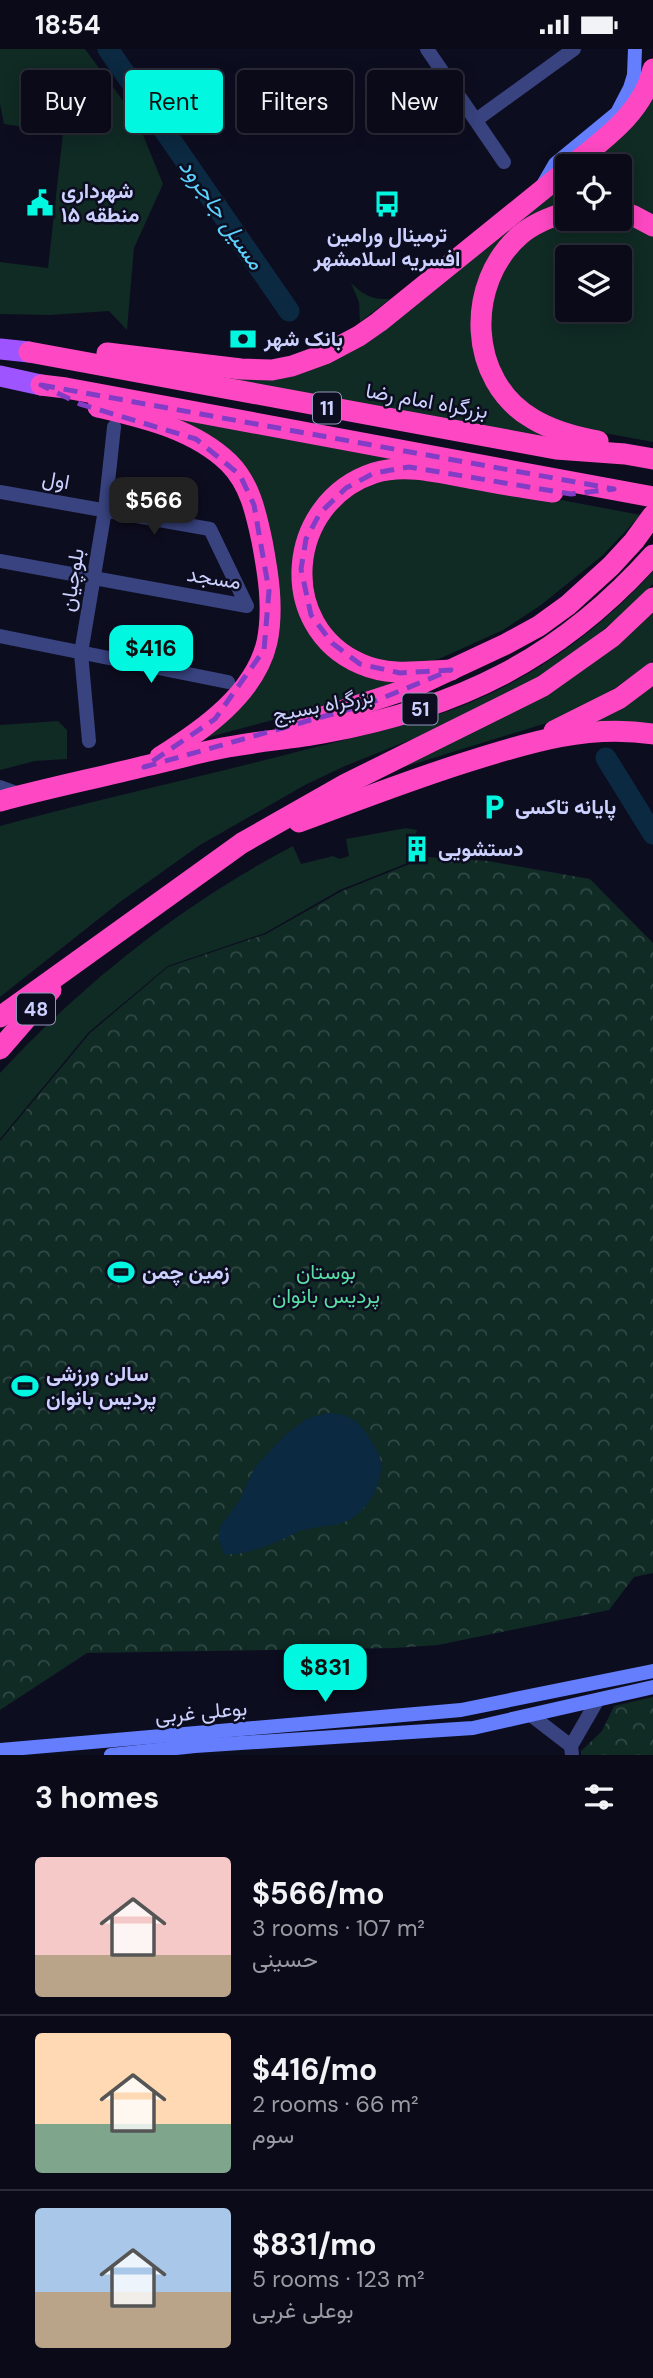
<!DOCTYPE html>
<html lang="en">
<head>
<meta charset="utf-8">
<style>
	:root { --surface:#0a0a18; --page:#181825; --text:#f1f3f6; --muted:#999aa2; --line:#2a2b37; --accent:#01f7df }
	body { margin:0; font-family:"DM Sans",Vazirmatn,sans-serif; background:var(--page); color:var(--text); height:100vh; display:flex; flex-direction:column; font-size:26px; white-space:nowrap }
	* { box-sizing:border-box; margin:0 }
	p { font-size:23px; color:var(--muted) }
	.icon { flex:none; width:38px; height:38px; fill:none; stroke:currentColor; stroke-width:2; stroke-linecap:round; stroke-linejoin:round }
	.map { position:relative; height:1706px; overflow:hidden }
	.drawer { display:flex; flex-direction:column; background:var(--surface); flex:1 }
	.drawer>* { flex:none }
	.guide { position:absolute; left:21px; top:21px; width:612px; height:63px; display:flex; gap:14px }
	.buttons { position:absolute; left:555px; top:105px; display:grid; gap:14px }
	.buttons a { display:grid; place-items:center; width:77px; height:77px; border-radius:7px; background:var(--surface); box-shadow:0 4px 18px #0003,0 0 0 2px var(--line); font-size:35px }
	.price { position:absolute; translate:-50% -60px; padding:0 16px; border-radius:14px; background:var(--accent); color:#111; font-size:23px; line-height:46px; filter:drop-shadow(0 2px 4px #0008) }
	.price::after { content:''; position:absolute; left:50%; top:42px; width:21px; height:16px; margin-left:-10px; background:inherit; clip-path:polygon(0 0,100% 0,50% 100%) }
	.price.current { background:#222; color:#fff }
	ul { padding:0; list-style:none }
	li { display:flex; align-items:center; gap:21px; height:175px; padding:0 35px }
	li+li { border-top:2px solid var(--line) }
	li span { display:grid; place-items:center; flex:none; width:196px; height:140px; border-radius:7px; color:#555 }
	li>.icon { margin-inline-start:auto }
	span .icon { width:84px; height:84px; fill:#fffc; stroke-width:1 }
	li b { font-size:30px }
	h2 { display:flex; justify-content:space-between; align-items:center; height:84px; padding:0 35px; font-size:30px }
	.chip { padding:0 24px; border-radius:7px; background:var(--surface); box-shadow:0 4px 18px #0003,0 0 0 2px var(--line); font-size:24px; line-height:63px }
	.chip.current { background:var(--accent); color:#111 }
	.status { display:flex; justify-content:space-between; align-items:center; height:49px; padding:0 35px; background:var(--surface); direction:ltr }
	.status svg { height:19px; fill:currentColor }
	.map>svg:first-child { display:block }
</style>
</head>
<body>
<div class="status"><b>18:54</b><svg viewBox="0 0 49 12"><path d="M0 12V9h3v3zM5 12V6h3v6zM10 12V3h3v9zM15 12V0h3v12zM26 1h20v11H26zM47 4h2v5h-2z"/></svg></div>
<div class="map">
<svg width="653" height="1706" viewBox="0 0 653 1706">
	<defs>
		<pattern id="park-crowns" width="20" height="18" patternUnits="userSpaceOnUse" patternTransform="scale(1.75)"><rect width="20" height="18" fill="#102a24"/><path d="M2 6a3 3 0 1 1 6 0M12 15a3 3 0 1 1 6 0" fill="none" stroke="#324845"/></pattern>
	</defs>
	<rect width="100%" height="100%" fill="#0d0d20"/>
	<g fill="#102a24" fill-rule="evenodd">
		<path d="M0,0h85l52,71 26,64 -29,64 -7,82 -18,-19 -59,4 -50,-1v-52l48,6 15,-135 -59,-9 -4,-20z"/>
		<path d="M653,37v134l-33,-14v-40h-40z"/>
		<path d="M567,128v29l-74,50 -9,113 82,72 -429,-77 156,9z"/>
		<path d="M567,170h53l33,13v210l-92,-17 -35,-19 -31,-39 -10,-53 28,-62 37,-30zM567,208h53v53h-53z"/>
		<path d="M351,234c12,12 22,17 39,16l-30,23 -1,-20z"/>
		<path d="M137,360l341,65 -77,-10 -91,56 4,113 102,45 -68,22 -154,41 68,-68 -4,-179z"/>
		<path d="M383,428l103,9 155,29 -38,40 -62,50 -38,25 -64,29 -28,6 -35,-2 -50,-33 -17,-39 9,-64 20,-26z"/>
		<path d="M653,522v13l-32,31 -51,42 -51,31 -84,42 -90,36 -40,19 -105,60 -80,57 -120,95v-171c99,-27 200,-49 300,-75 51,-13 104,-24 154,-42 76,-28 145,-78 199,-138z"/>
		<path d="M653,562v50l-62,44 -41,17 -175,54 175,-84 54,-37z"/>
		<path d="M653,636v43l-72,-3z"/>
		<path d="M58,672l9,9v29l-32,2 -35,9v-45z"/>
		<path d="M406,779l11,2 -7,32 -70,28 -75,43 -97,33 -79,66 -89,107v-66c84,-91 184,-170 293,-227l8,18 32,-8 7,3 9,-3 -3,-17z"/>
	</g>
	<g fill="url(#park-crowns)">
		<path d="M427,808l61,4 102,18 63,64v630l-19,4 -25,33 -171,35 -43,3 -308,5 -87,57v-569l90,-108 78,-66 98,-33 76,-43z"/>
		<path d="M653,1648v58h-72v-4l21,-20 12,-25z"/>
	</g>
	<path fill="#0b2941" d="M327,1364c22,0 33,9 43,26 5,8 10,15 11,24 1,23 -13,48 -34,58 -14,6 -42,6 -52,12 -18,10 -50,23 -71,21l-6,-17 2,-10 19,-26 16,-34 31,-33 20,-15z"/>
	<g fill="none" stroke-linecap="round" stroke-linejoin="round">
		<g stroke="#0b2941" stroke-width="21">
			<path d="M108,0l181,262"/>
			<path d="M606,709l47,76"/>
		</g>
		<g stroke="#38437f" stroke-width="14">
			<path d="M427,0l77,113"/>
			<path d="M476,71l98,-71"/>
			<path d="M0,443l210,37 37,77 -247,-45"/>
			<path d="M0,587l228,46"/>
			<path d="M89,692l-8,-88 24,-143 9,-83"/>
			<path d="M0,738l22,8"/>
			<path d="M532,1667l39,30"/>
			<path d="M572,1706l-1,-9 26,-45"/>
		</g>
		<g stroke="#647efe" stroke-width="14">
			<path d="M544,134l11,-19 62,-51 13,-25 4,-13 1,-26"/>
			<path d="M0,1701l461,-40 192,-39"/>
			<path d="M111,1706l84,-9 278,-18 180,-41"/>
		</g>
		<g stroke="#9e54fe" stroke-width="21">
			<path d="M0,300l29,3"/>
			<path d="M0,327l41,9"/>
		</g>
		<g stroke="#fe48c3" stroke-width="21">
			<path d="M571,117c32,-26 73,-54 82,-97"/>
			<path d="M620,162l14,5 19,10"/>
			<path d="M567,163c-17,5 -33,11 -47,23 -55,48 -53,146 13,184 20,12 43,18 65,22"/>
			<path d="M29,303l527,97 69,5 28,5"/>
			<path d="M107,304l134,16 31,1 20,-4 33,-12 34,-18 20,-14 188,-152"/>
			<path d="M41,336l25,3 587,109"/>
			<path d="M98,358c46,11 96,22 131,56 21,21 27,50 33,78 6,32 12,67 5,101 -12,52 -64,88 -107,115"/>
			<path d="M451,621c-30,1 -61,7 -90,-6 -86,-37 -75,-162 13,-191 32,-10 67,0 100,6 26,5 52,9 79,13"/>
			<path d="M295,677l119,-39 92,-43 33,-18 29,-21 43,-39 23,-25 19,-26"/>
			<path d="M554,682l66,-33 33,-25"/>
			<path d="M0,752c48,-13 97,-23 145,-35 28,-6 55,-14 83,-19 31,-6 63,-8 95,-14 136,-25 237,-74 330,-178"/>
			<path d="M299,773c57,-21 113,-43 171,-61 60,-19 119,-37 183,-27"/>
			<path d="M0,968l242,-174 104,-59 197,-98 69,-49 41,-39"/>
			<path d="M0,1000l51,-59"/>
		</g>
	</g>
	<path fill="none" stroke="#833cc5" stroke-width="5" stroke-dasharray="14 9" stroke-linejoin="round" d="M41,336l573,104 -43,5 -162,-27 -35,6 -28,15 -26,25 -14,26 -5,30 10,46 21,28 28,21 40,9 51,-3 -83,34 -224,63 71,-48 49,-69 5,-59 -15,-86 -14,-30 -44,-36 -116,-35z"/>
	<defs>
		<g id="civic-bare" transform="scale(2.1)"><path d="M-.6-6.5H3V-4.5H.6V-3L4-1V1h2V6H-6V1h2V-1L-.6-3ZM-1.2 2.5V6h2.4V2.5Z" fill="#01f7df" stroke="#0d0d20" stroke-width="2.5" paint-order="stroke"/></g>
		<g id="bus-bare" transform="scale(2.1)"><path d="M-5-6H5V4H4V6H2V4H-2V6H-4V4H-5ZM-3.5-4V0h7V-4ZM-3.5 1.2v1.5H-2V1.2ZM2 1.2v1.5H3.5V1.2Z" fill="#01f7df" stroke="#0d0d20" stroke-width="2.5" paint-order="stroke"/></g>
		<g id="bank-bare" transform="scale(2.1)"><path d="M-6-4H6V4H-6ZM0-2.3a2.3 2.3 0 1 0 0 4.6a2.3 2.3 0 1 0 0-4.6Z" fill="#01f7df" stroke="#0d0d20" stroke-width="2.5" paint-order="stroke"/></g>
		<g id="parking-bare" transform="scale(2.1)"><path d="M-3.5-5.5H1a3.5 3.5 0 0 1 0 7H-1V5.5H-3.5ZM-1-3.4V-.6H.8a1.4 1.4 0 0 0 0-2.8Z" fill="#01f7df" stroke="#0d0d20" stroke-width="2.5" paint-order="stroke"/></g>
		<g id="building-bare" transform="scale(2.1)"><path d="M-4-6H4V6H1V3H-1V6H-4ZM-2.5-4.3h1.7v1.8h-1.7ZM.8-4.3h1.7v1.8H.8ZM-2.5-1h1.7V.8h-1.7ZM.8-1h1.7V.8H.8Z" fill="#01f7df" stroke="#0d0d20" stroke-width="2.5" paint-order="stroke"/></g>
		<g id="stadium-bare" transform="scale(2.1)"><path d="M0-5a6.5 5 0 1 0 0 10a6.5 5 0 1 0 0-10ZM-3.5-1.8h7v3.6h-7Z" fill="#01f7df" stroke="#0d0d20" stroke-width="2.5" paint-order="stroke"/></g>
	</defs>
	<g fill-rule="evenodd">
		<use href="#civic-bare" x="40" y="154"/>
		<use href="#bus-bare" x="387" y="155"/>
		<use href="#bank-bare" x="243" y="290"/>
		<use href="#parking-bare" x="494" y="758"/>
		<use href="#building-bare" x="417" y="800"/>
		<use href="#stadium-bare" x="121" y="1223"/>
		<use href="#stadium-bare" x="25" y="1337"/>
	</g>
	<g text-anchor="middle" stroke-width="5" stroke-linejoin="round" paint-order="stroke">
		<g fill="#0d0d20" stroke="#9396bc" stroke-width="2">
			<rect x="313" y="343.5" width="28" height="31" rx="5"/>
			<rect x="402.5" y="644.5" width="35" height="31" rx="5"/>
			<rect x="17" y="944.5" width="38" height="31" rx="5"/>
		</g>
		<g font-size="19" font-weight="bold" fill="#ccd1ff">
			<text x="327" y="366">11</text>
			<text x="420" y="667">51</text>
			<text x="36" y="967">48</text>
		</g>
		<g font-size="21" font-weight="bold" fill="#ccd1ff" stroke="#0d0d20" text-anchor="start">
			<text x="61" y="149">شهرداری<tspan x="61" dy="24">منطقه ۱۵</tspan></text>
			<text x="387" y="193" text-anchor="middle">ترمینال ورامین<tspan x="387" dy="24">افسریه اسلامشهر</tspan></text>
			<text x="264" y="297">بانک شهر</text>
			<text x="515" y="765">پایانه تاکسی</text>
			<text x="438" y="807">دستشویی</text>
			<text x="142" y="1230">زمین چمن</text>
			<text x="46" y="1332">سالن ورزشی<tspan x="46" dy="24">پردیس بانوان</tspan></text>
		</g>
		<g font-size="21" fill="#ccd1ff" stroke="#0d0d20">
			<text transform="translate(427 352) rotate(10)" y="7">بزرگراه امام رضا</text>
			<text transform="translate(56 431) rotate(10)" y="7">اول</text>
			<text transform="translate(214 529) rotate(9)" y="7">مسجد</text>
			<text transform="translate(72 531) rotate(-81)" y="7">بلوچیان</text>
			<text transform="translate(323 656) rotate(-11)" y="7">بزرگراه بسیج</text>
			<text transform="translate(201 1663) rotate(-5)" y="7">بوعلی غربی</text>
		</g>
		<g font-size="21" fill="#59dea3" stroke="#0d0d20">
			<text x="326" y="1230">بوستان<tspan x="326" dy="24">پردیس بانوان</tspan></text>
		</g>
		<g font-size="23" font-style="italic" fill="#5bd2fe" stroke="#0d0d20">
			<text transform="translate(222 165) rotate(55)" y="8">مسیل جاجرود</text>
		</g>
	</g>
</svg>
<div class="buttons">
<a><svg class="icon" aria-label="locate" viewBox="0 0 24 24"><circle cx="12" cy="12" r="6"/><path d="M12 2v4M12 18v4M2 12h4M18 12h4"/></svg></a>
<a><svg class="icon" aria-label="layers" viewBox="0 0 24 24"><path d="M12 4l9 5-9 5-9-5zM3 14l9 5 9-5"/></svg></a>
</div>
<b class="price current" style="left:154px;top:488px">$566</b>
<b class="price" style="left:151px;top:636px">$416</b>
<b class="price" style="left:325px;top:1655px">$831</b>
<div class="guide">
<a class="chip">Buy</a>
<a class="chip current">Rent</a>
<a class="chip">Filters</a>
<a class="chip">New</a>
</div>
</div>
<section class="drawer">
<h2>3 homes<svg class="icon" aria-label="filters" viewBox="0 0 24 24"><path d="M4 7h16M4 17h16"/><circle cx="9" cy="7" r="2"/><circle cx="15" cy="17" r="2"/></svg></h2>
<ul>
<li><span style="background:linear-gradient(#f6c9c9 70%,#b9a48a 0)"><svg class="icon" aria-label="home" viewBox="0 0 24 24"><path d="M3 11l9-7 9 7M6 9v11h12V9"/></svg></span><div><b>$566/mo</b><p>3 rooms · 107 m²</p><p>حسینی</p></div></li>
<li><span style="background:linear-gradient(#ffd9b3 65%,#7fa58c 0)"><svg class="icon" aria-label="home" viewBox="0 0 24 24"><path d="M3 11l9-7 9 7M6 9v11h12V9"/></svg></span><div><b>$416/mo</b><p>2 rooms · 66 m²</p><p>سوم</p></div></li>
<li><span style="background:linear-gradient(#a9c7e8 60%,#b9a48a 0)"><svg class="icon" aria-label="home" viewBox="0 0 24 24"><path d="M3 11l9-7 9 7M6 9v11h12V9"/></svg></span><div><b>$831/mo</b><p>5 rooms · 123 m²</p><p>بوعلی غربی</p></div></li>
</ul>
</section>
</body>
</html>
